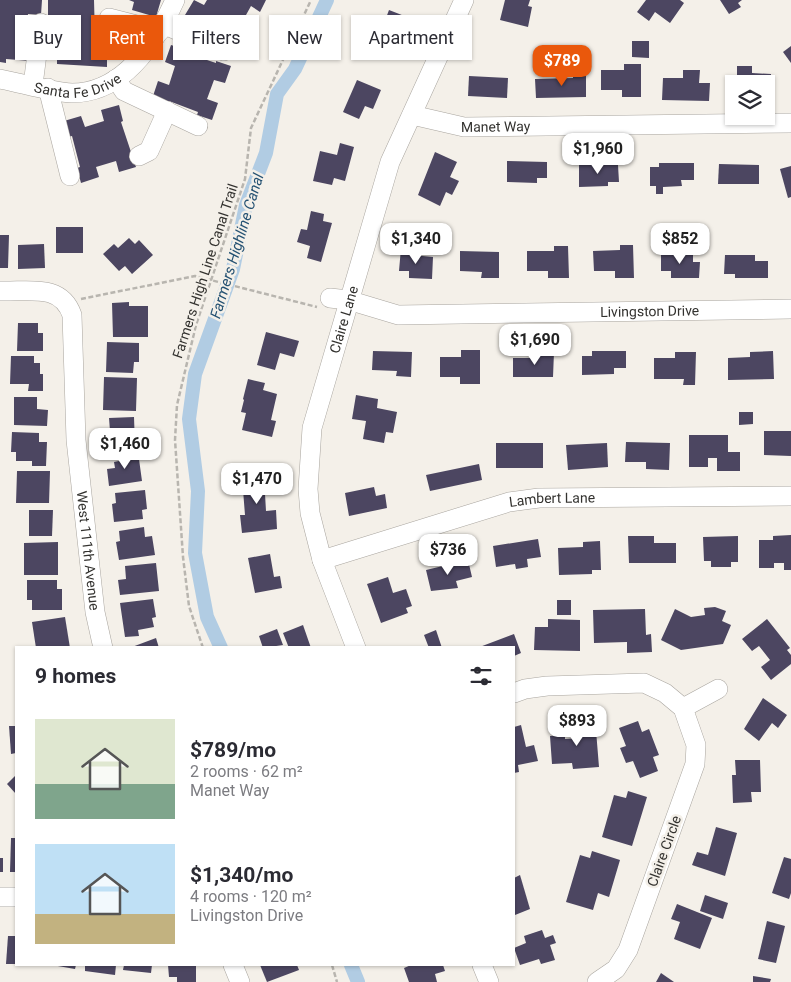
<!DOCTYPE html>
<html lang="en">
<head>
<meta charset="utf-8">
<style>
	:root { --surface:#fff; --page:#f2f2f3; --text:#2b2b33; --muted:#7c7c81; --accent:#ea580c }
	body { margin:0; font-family:Roboto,sans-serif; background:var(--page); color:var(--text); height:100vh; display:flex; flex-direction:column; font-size:19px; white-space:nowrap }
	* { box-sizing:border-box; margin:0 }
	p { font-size:16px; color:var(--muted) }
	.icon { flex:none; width:28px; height:28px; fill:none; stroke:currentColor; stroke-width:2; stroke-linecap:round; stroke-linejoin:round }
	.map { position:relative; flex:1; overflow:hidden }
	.sheet { position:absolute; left:15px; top:646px; width:500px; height:320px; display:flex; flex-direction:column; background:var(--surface); border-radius:0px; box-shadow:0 1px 4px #0004 }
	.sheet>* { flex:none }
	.banner { position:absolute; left:15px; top:15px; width:500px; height:45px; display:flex; gap:10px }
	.buttons { position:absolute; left:725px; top:75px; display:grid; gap:10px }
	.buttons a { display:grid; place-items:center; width:50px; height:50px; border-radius:0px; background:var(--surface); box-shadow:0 1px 4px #0004; font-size:25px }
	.price { position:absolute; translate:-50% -42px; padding:0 11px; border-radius:10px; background:#fff; color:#222; font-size:16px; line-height:32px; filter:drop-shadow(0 1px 2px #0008) }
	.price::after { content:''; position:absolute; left:50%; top:30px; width:15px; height:11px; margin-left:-8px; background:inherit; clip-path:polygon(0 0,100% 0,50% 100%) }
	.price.active { background:var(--accent); color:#fff }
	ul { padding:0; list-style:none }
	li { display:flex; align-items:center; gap:15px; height:125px; padding:0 20px }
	li span { display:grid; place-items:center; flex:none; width:140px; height:100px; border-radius:0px; color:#555 }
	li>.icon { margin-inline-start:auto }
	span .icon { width:60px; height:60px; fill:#fffc; stroke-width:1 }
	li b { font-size:21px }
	h2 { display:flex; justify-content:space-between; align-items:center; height:60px; padding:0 20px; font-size:21px }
	.pill { padding:0 18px; border-radius:0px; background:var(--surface); box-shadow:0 1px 4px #0004; font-size:18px; line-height:45px }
	.pill.active { background:var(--accent); color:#fff }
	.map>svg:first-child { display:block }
</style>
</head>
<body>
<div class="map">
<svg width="791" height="982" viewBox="0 0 791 982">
	<rect width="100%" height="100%" fill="#f4f0e9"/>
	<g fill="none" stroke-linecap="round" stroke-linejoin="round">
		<g stroke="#b1cce3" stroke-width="14">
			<path d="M221,648l-14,-31 -12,-64 3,-62 -9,-72 6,-45 38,-105 13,-64 20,-52 11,-59 18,-25 32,-69"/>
			<path d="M351,965l7,17"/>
		</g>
	</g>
	<g fill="#4c4661">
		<path d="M0,0h42l-1,15 -13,-1 -2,24 6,1 -1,22 -25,-2v4l-6,-1z"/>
		<path d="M48,0h46l1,38h3v3h9v26l-50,-3v-22l6,-1 -1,-24 -14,1z"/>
		<path d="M129,0h32l-5,17 -24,-7 2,-8z"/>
		<path d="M194,0l10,5 3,-5h59l-6,12 -9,-6 -10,18 10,6 -9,16 -14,-7 2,-3 -28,-15 -2,2 -15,-8z"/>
		<path d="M505,0h25l-2,6 4,1 -4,20 -28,-7z"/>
		<path d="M646,0h34l4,3 -14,20 -15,-11 -6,9 -12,-9z"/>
		<path d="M720,0h22l-4,3 3,4 -12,7z"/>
		<path d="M389,10l23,9 -13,37 -24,-9z"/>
		<path d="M632,41h17v17l-17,-1z"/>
		<path d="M171,45l16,5 -1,3 30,10v-2l15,5 -6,17 -11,-3 -7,19 11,4 -6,17 -15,-5 1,-3 -29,-11 -1,3 -16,-5 6,-18 11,4 6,-19 -10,-4z"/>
		<path d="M791,46v17l-8,-11z"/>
		<path d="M624,64h17v33h-19v-7h-21v-20h23z"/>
		<path d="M737,66h15v7l19,1v18h-5v-8h-29z"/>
		<path d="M683,70h17l-1,13h11l-1,18 -47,-1 1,-22h20z"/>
		<path d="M573,73h13v24l-50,1 -1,-19 38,-1z"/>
		<path d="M469,76l39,2 -1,20 -39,-2z"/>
		<path d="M357,80l24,10 -8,19 -8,-3 -6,13 -16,-7z"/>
		<path d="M119,105l4,16 -2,1 15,45 -17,5 -3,-11 -20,6 3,10 -18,6 -4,-15 3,-1 -8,-31 -4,1 -4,-16 17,-5 4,11 19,-6 -3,-11z"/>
		<path d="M340,143l14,4 -9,34 -11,-3 -2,7 -19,-4 7,-30 17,4z"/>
		<path d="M435,152l22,10 -7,15 9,4 -7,14 -6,-3 -6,14 -22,-11z"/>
		<path d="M507,161l40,1v16h-10v5l-30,-1z"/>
		<path d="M659,163h35v17h-13l1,6 -19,1v7h-7v-8h-6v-19h9z"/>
		<path d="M719,164l40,1v19h-41z"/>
		<path d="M579,165h39l1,17h-11v4l-29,1z"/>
		<path d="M791,166v31l-3,1 -8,-29z"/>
		<path d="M311,211l13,3 -1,7 9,2 -11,39 -14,-4 3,-12 -13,-4 4,-13 6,1z"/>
		<rect x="56" y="227" width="27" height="26"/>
		<path d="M0,235h9l-1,33h-8z"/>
		<path d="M129,238l6,6 4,-4 14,15 -21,19 -7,-8 -6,5 -16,-17 11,-10 4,4z"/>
		<path d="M44,244l1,24 -27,1v-24z"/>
		<path d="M620,245h13l1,33h-19v-7h-21l-1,-20 27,-1z"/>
		<path d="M554,246h14l1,32h-21v-7h-21v-20h27z"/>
		<path d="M401,248l11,1v6l21,2 -1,22 -23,-1v-7h-10z"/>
		<path d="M460,251l39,1v26h-18l1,-6 -22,-1z"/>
		<path d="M661,253h32v9h7l-1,16h-28v-7h-10z"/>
		<path d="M725,255h30v6h13v17h-33v-4h-11z"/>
		<path d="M129,302v4h19v31h-35l-1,-34z"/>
		<path d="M18,323h20v10h5v18h-26z"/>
		<path d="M266,332l33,9 -5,16 -14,-4 -5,17 -18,-5z"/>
		<path d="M107,342l32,1v19h-5l-1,11 -27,-1z"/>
		<path d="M461,350h19v34h-20v-7h-20v-20h21z"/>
		<path d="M373,351l39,1 -1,25 -15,-1 1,-5 -25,-1z"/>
		<path d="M534,351l20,1 -1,25h-40v-19h21z"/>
		<path d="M592,351h34v17h-12v6l-32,1v-19h10z"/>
		<path d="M773,351l1,28 -46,1v-22l22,-1v-5z"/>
		<path d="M675,352h21l-1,33h-12l1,-6h-30v-21h21z"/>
		<path d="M11,356h23v7h6v11h3v17h-15l1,-7h-19z"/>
		<path d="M104,377l33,1 -1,33 -33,-1z"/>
		<path d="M248,379l17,4 -2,7 14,4 -6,26 5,1 -4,16 -30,-7 4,-17 -5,-1 3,-12 -1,-1z"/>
		<path d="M356,395l22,4 -1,9 20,4 -4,21 -7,-1 -2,11 -21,-4 3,-18 -14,-2z"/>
		<path d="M14,397h23v12l11,1 -1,16 -33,-1z"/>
		<path d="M739,412h14v12l-14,1z"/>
		<path d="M134,417l1,29 -33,2v-16l8,-1 -1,-13z"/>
		<path d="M764,431h27v25l-27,-1z"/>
		<path d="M12,432l27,1v9h8l-1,24h-14v-5h-16v-9h-5z"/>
		<path d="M689,435h39v17h12v19h-23v-13h-9v9h-19z"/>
		<path d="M626,442l44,1 -1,27 -23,-1v-7h-21z"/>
		<rect x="496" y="443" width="47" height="25"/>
		<path d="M607,443l1,24 -40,3 -2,-25z"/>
		<path d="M138,452l4,29 -33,5 -2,-17 8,-1 -1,-6 5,-1 -1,-6z"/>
		<path d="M479,464l3,16 -52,11 -4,-16z"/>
		<path d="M17,471h33l-1,32h-33z"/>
		<path d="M272,474l1,19 -8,1 1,17 10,-1 1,19 -35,4 -2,-18h5l-3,-38z"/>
		<path d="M374,487l2,9 9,-2 2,14 -38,8 -4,-23z"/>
		<path d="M145,490l2,19 -5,1 1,9 -29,3 -2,-18 4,-1 -1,-10z"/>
		<path d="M29,510h24l-1,26h-23z"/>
		<path d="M144,527l1,10 7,-1 3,19 -36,5 -3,-18 4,-1 -1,-10z"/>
		<path d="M791,535v35h-7v-7h-10v5h-15v-28h14v-4z"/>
		<path d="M628,536h26v7h22v20h-47z"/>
		<path d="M738,536v26h-7v5h-20v-6h-7l-1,-24z"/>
		<path d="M538,539l3,18 -14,2 1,8 -12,2 -1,-5 -19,3 -3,-21z"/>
		<path d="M600,541l1,29h-9v4l-33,1 -1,-27 25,-1v-5z"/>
		<path d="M58,542v33h-34v-32z"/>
		<path d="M270,554l4,23 6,-1 2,12 -27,5 -7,-35z"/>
		<path d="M468,560l4,17 -16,4 2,7 -27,3 -5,-21z"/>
		<path d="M156,563l3,28 -39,4 -2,-15 8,-1 -1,-13z"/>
		<path d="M388,577l5,16 13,-4 6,17 -6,2 2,5 -27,10 -14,-39z"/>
		<path d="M27,580h30v9h5v21h-30v-10h-5z"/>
		<path d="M153,599l3,18 -4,1 2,9 -16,3 1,6 -14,1 -5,-34z"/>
		<rect x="557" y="600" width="14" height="15"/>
		<path d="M715,607l11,4 -4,10 9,4 -8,19 -42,6 -20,-10 14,-31 16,8 14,-2 -1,-7z"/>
		<path d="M645,609l1,26 5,-1 1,18 -25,1v-11l-33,1 -1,-33z"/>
		<path d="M65,617l5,31h-34l-4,-26z"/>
		<path d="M548,619l32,1v31l-46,-1 1,-23h13z"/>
		<path d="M767,619l23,29 -3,2 4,5v9l-20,16 -10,-13 9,-7 -11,-14 -7,5 -10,-12z"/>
		<path d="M303,625l8,23h-22l-6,-15z"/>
		<path d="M277,629l6,16 -20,3 -4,-12z"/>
		<path d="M436,630l6,18h-13l-5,-13z"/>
		<path d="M514,634l7,19 -7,3v-8h-37z"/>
		<path d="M156,638l3,10h-27v-1z"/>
		<path d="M763,698l24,17 -9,13 -6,-5 -13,18 -15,-12z"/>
		<path d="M595,718l4,49 -26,2 -1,-6 -20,1 -2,-28 15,-1v4l15,-1 -1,-18z"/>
		<path d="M638,721l4,11 7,-3 10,26 -6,2 5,14 -18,7 -7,-17 -7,2 -6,-15 6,-2 -7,-18z"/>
		<path d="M521,725l5,22 8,-2 4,16 -20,4 1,7 -5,1v-46z"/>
		<path d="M9,726h7v27l-5,1z"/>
		<path d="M735,760h25l1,32h-10l1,10 -19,1 -1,-28h4z"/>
		<path d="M16,775v19l-9,-10z"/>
		<path d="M628,791l19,6 -15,49 -30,-9 12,-42 12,3z"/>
		<path d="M716,827l21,6 -12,43 -33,-11 5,-13 11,3z"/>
		<path d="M11,838h5v34h-6z"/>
		<path d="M592,851l28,9 -11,37 -11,-4 -5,17 -27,-8 14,-47 10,3z"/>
		<path d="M784,857l7,2v34l-2,6 -17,-6z"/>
		<rect x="0" y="858" width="3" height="14"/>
		<path d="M520,875l10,34 -15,6 -1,-37z"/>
		<path d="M705,895l23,8 -5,16 -23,-8z"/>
		<path d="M677,904l35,14 -12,31 -26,-10 6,-17 -9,-3z"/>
		<path d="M767,921l18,5 -9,37 -18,-4z"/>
		<path d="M542,930l3,8 8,-3 3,8 -6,2 5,15 -14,4 -2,-5 -19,6 -6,-17 12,-5 -2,-7z"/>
		<path d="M8,936h8v28h-10z"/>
		<path d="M52,965h24l-1,4z"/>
		<path d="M85,965h31l-1,10 -30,-4z"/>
		<path d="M124,965h28l-1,8 -28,-3z"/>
		<path d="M168,965h28v17h-19v-5h-8z"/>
		<path d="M260,965h37l2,5 -32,12z"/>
		<path d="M411,965h32l2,6 -10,3 2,8h-28l-5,-14z"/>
		<path d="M661,973l13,9h-18z"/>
		<path d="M753,976l18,3 -1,3h-17z"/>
	</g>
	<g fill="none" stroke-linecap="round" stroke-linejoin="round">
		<g stroke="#a9a59f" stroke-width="20">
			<g id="minor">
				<path d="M109,18l51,13"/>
				<path d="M163,24l61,27"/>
				<path id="s1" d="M0,79c22,4 50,13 72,14 52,0 84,-51 103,-93"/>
				<path d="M116,79l8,12 74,35"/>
				<path d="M33,85l8,-62"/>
				<path d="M48,88l22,88"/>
				<path id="s2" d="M412,115l52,12 327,-4"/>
				<path d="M139,156l10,-5 18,-40"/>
				<path id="s3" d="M0,291c29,1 61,-8 72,24l4,125 19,172 8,36"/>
				<path id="s4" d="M330,298l18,2 50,15 393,-6"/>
				<path id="s5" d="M322,560l187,-58 30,-4 252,-2"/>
				<path id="s6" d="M356,648l-34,-88 -12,-47 -2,-24 4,-61 78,-266 74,-162"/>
				<path d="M514,693l11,-4 22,-3 97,-3 21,10 18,15 13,37 -1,19 -67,186 -12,19 -19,13"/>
				<path d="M683,708l35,-19"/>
				<path d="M0,897h16"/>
				<path d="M233,965l7,17"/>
				<path d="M482,965l7,17"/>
			</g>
		</g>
		<g stroke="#b8b5af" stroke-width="2.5" stroke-dasharray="5 2.5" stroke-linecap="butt">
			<path d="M81,299l114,-23 122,31"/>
			<path d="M203,648l-14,-42 -6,-49 -8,-117 2,-35 19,-80 49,-146 6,-51 60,-128"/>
			<path d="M332,965l5,17"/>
		</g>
		<use href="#minor" stroke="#fff" stroke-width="19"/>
	</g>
	<g text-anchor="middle" stroke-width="5" stroke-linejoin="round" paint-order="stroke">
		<g font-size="14" fill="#33322f" stroke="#f4f0e9">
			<text dy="5" stroke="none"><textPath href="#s1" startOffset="80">Santa Fe Drive</textPath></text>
			<text dy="5" stroke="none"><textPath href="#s2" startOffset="85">Manet Way</textPath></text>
			<text transform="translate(205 271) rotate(-72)" y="5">Farmers High Line Canal Trail</text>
			<text dy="5" stroke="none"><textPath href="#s4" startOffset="322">Livingston Drive</textPath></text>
			<text dy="5" stroke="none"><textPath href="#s6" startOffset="341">Claire Lane</textPath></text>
			<text dy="5" stroke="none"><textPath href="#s5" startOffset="239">Lambert Lane</textPath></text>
			<text dy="5" stroke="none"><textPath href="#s3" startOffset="319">West 111th Avenue</textPath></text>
			<text transform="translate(664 851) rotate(-70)" y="5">Claire Circle</text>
		</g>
		<g font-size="15" font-style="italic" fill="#255273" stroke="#f4f0e9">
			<text transform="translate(237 246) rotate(-73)" y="5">Farmers Highline Canal</text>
		</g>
	</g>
</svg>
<div class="buttons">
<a><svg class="icon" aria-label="layers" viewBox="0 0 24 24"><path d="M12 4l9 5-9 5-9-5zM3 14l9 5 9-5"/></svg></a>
</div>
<b class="price active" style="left:562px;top:87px">$789</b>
<b class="price" style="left:598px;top:175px">$1,960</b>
<b class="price" style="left:416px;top:265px">$1,340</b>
<b class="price" style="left:680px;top:265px">$852</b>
<b class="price" style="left:535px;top:366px">$1,690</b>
<b class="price" style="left:125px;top:470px">$1,460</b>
<b class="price" style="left:257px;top:505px">$1,470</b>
<b class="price" style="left:448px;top:576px">$736</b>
<b class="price" style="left:577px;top:747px">$893</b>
<div class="banner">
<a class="pill">Buy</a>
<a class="pill active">Rent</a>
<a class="pill">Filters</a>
<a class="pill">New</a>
<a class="pill">Apartment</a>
</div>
<section class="sheet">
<h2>9 homes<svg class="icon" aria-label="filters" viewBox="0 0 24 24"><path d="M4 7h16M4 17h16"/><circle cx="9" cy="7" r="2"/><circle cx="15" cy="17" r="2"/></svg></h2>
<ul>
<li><span style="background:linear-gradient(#dfe7d0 65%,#7fa58c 0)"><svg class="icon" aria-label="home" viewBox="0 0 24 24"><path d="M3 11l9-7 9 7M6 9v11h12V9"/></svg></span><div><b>$789/mo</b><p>2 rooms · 62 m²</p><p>Manet Way</p></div></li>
<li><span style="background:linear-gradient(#bfe0f5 70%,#c2b280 0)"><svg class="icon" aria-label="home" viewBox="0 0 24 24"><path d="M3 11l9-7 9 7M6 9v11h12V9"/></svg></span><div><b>$1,340/mo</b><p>4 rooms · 120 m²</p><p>Livingston Drive</p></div></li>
</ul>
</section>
</div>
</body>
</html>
